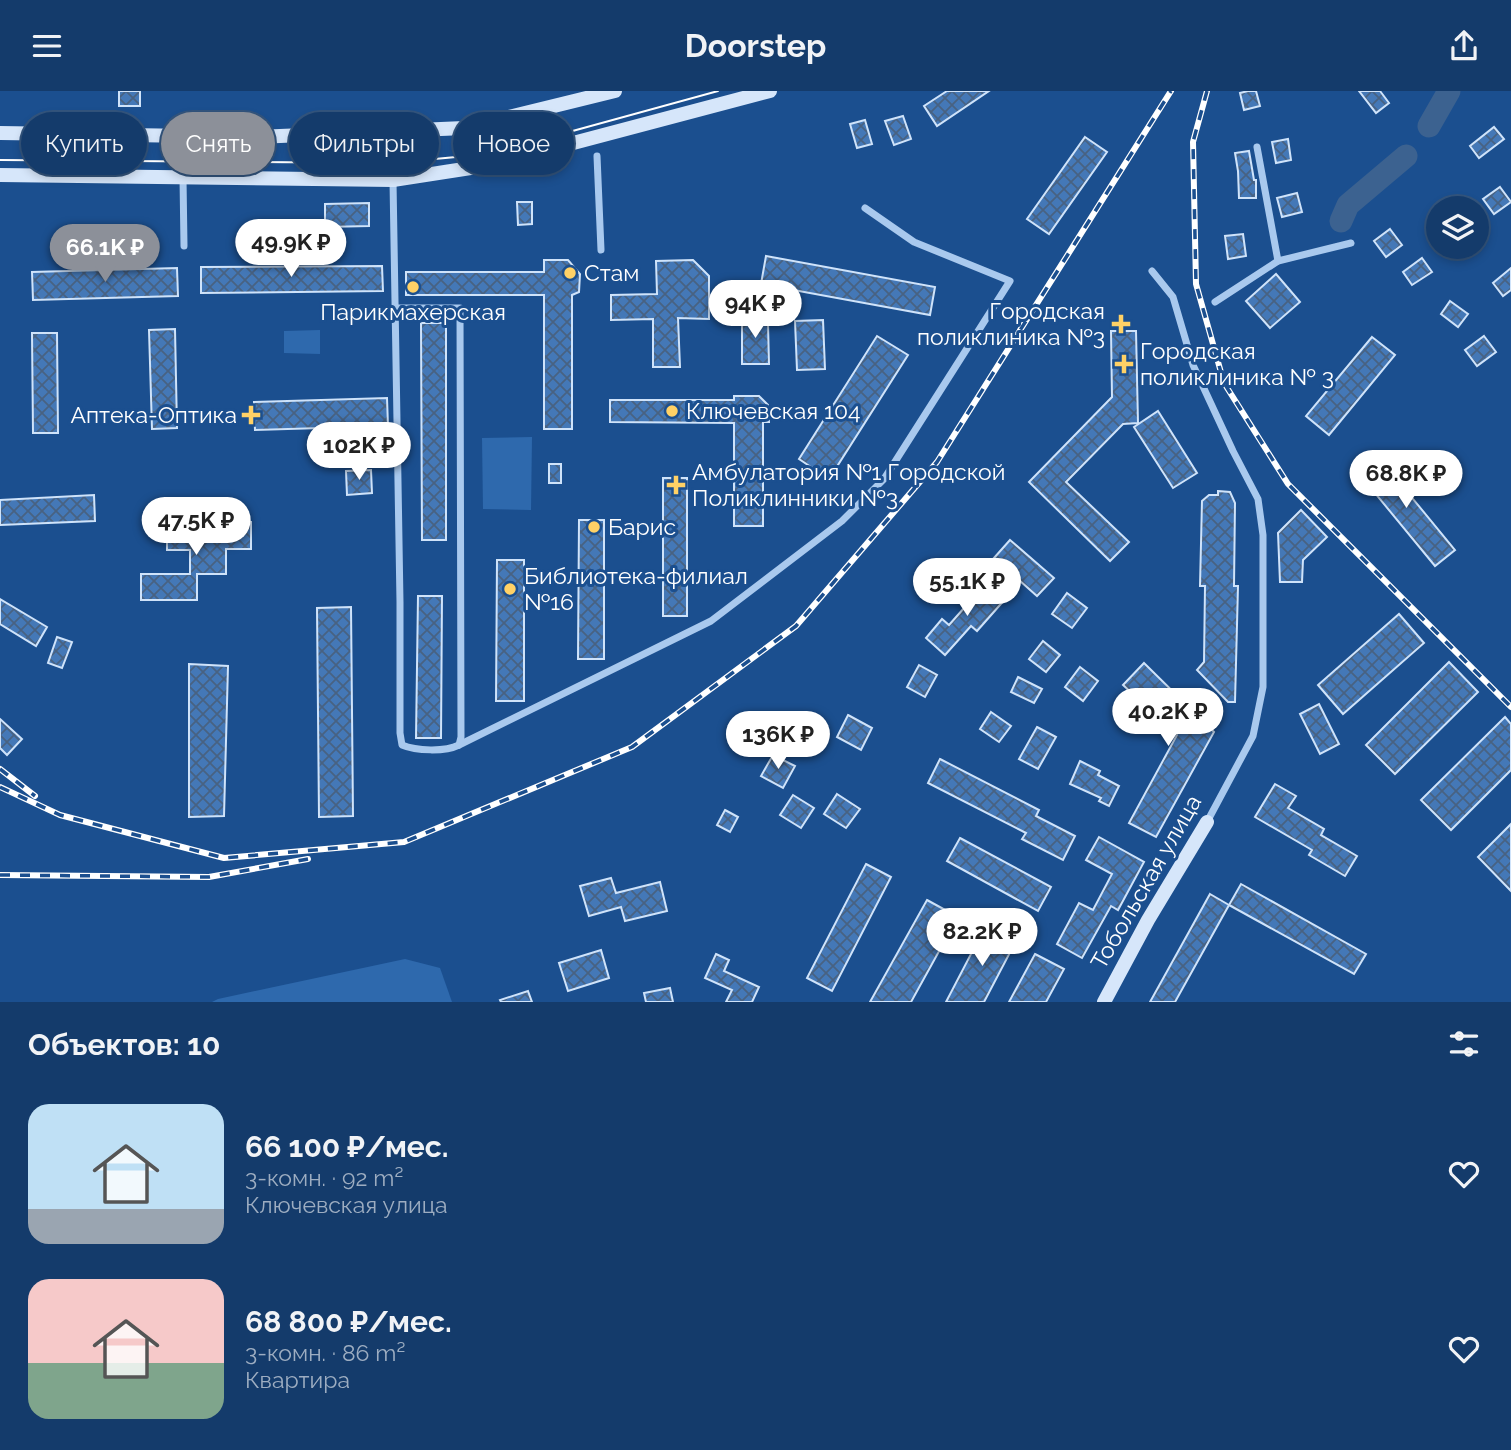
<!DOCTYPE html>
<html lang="ru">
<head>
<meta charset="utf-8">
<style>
	:root { --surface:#143b6b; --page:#214673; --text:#f1f3f6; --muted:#9dadc1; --line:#33557e; --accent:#8c9099 }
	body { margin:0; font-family:Raleway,sans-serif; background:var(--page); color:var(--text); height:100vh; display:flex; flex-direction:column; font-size:26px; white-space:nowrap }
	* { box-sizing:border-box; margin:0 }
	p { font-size:23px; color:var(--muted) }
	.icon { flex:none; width:38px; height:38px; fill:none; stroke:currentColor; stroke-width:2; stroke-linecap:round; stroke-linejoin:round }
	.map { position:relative; height:911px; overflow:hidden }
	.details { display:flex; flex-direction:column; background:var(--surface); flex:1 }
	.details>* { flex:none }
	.banner { position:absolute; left:21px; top:21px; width:700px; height:63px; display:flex; gap:14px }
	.controls { position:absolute; left:1426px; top:105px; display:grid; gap:14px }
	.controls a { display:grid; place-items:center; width:63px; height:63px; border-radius:50%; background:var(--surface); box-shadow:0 4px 10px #0003,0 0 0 2px var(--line); font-size:35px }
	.price { position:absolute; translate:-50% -60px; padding:0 16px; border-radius:24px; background:#fff; color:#222; font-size:23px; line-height:46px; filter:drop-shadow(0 2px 4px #0008) }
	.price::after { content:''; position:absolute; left:50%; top:42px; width:21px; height:16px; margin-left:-10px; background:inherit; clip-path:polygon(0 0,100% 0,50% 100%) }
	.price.selected { background:var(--accent); color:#fff }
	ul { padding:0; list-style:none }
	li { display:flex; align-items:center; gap:21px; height:175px; padding:0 28px }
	li span { display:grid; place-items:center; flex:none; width:196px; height:140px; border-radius:21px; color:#555 }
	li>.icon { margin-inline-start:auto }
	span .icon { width:84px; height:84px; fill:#fffc; stroke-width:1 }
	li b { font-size:30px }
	h2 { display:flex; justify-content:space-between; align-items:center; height:84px; padding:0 28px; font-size:30px }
	.pill { padding:0 24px; border-radius:32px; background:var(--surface); box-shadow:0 4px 10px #0003,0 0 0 2px var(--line); font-size:24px; line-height:63px }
	.pill.selected { background:var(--accent); color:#fff }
	header { display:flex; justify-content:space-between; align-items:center; height:91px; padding:0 28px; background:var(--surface); font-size:32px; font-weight:700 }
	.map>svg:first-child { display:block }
</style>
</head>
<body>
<header><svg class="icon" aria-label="menu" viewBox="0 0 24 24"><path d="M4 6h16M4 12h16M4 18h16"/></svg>Doorstep<svg class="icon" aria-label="share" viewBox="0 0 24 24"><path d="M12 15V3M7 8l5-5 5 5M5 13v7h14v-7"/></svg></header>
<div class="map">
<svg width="1511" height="911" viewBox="0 0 1511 911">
	<defs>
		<pattern id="building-cross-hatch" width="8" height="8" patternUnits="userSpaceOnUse" patternTransform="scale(1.75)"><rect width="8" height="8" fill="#4478b7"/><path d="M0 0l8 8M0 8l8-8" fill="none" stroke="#486282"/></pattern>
	</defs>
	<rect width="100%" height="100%" fill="#1b4f8f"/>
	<g fill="#2e69ad">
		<path d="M320,239v24l-36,-1v-22z"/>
		<path d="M532,346l-1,73 -48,-1 -1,-71z"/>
		<path d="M405,868l35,9 12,34h-240l6,-3z"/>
	</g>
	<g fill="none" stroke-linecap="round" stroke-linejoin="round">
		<g stroke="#3c6290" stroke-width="23">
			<path d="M1429,35l20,-35"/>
			<path d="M1341,130l7,-16 58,-49"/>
		</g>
	</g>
	<g fill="url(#building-cross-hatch)" stroke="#cfe3fa" stroke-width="2">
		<rect x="119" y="0" width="21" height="15"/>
		<path d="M947,0h42l-52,35 -13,-20z"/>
		<path d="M1248,0h8l4,15 -16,4 -4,-17z"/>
		<path d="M1359,0h21l9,12 -13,10z"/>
		<path d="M903,25l8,23 -17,6 -9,-24z"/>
		<path d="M865,29l7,24 -15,4 -7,-24z"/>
		<path d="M1494,36l10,12 -25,19 -9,-12z"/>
		<path d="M1085,46l22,15 -58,82 -22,-15z"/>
		<path d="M1288,48l3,21 -15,3 -4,-21z"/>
		<path d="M1249,60l5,29h2v18h-17l-1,-27 -3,-18z"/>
		<path d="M1500,96l11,15 -17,12 -11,-15z"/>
		<path d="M1297,102l5,19 -20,5 -5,-19z"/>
		<path d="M517,111h15v22l-14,1z"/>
		<path d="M369,112v23l-44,1v-23z"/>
		<path d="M1390,138l12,16 -16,12 -12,-16z"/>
		<path d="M1243,143l3,22 -18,3 -3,-23z"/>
		<path d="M766,165l169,31 -5,28 -169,-31z"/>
		<path d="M1422,167l10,14 -20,13 -9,-13z"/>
		<path d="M544,169h24l12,14 -1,18 -7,3v134h-28v-134h-138v-23h138z"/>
		<path d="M693,169l16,16v43l-31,-1 2,49h-27v-48l-42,1v-25l46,-1 -1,-33z"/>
		<path d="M382,175l1,25 -182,2v-26z"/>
		<path d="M177,177l1,28 -145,4 -1,-28z"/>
		<path d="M1511,177v22l-8,6 -10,-13z"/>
		<path d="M1276,183l24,28 -30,26 -24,-27z"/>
		<path d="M1450,210l18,13 -10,13 -17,-13z"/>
		<path d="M742,222l17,1 9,10 1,40h-27z"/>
		<path d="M823,229l2,49 -28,1 -2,-49z"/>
		<path d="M421,232h25v217h-24z"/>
		<path d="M175,238l2,99 -25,1 -3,-99z"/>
		<path d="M1111,240h25l2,92 -15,1 -57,58 63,60 -19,19 -81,-79 83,-85z"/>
		<path d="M32,242h25l1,100h-25z"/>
		<path d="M877,245l31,19 -79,124 -30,-20z"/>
		<path d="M1484,245l12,16 -19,14 -12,-16z"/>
		<path d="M1372,246l23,18 -66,80 -23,-19z"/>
		<path d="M734,305h25l9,9 1,17h-6v104h-29v-103l-124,-1v-22h124z"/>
		<path d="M387,307l1,28 -133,4 -1,-28z"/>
		<path d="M1158,320l39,62 -24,15 -39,-61z"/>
		<path d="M1376,363l79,96 -20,16 -79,-96z"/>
		<rect x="549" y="373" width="12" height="19"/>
		<path d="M371,379l1,23 -25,2 -1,-24z"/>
		<rect x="663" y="387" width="24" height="138"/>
		<path d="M1218,400l12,1 5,11 -1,83h4l-3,116h-7l-31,-32 7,-8 1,-76h-5l2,-85 7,-6h9z"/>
		<path d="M94,404l1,26 -95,4v-25z"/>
		<path d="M1301,419l26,27 -24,23 -1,22h-22l-2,-49z"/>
		<path d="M579,429h25v139h-26z"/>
		<path d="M167,431h84v27h-25v25h-29v26h-56v-26h49v-24h-23z"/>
		<path d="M1010,449l44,38 -17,18 -43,-38z"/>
		<path d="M497,469h27v141h-28z"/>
		<path d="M988,490l19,16 -30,34 -6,-5 -26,29 -19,-17 16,-19 7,6z"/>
		<path d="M1067,502l20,15 -15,20 -20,-14z"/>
		<path d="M418,505h24l-1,142h-25z"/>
		<path d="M0,508l47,28 -11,19 -36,-22z"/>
		<path d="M351,516l2,209 -34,1 -2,-209z"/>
		<path d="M1399,523l25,29 -81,71 -25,-29z"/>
		<path d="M57,546l15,5 -10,26 -14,-5z"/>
		<path d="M1043,550l17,14 -14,17 -17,-13z"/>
		<path d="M1449,571l29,30 -83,82 -29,-29z"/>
		<path d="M1144,572l70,69 -58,105 -27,-14 48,-88 -54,-50z"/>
		<path d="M189,573l39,2 -4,150 -35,1z"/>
		<path d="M919,574l18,10 -12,22 -18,-10z"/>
		<path d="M1080,576l18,14 -15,20 -18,-14z"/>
		<path d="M1018,586l24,12 -8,14 -23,-11z"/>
		<path d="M1319,613l20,40 -19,10 -20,-40z"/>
		<path d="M991,621l20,14 -12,16 -19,-13z"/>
		<path d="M848,624l24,13 -11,22 -24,-13z"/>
		<path d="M1505,626l6,7v46l-60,60 -30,-30z"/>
		<path d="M0,628l22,20 -15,16 -7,-7z"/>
		<path d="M1037,636l19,10 -18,32 -19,-10z"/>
		<path d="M773,664l22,11 -12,22 -22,-12z"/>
		<path d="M940,668l99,51 -3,6 39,20 -12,24 -41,-21 4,-6 -98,-50z"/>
		<path d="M1080,670l20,10 -2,4 21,11 -10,20 -10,-5 2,-3 -31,-14z"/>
		<path d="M1275,693l21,12 -8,12 36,21 -3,6 36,21 -12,20 -36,-21 3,-5 -57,-33z"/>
		<path d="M837,703l23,15 -14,19 -22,-14z"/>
		<path d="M793,704l21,13 -13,20 -21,-13z"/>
		<path d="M725,719l13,7 -8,15 -13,-7z"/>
		<path d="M1511,733v67l-33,-34z"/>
		<path d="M1099,746l45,25 -26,48 -7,-4 -29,52 -25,-14 22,-41 14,7 19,-36 -26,-14z"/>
		<path d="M960,747l91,49 -13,24 -91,-50z"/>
		<path d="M866,773l25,13 -59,114 -25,-13z"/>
		<path d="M611,787l5,15 44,-11 7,29 -42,10 -4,-14 -32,9 -9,-30z"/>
		<path d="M1241,793l125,70 -12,20 -125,-69z"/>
		<path d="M1210,803l19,11 -54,97h-25z"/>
		<path d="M927,809l31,17 -47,85h-41z"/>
		<path d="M985,836l30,16 -31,59h-38z"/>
		<path d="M601,859l8,28 -41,13 -9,-28z"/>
		<path d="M716,863l13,6 -5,11 35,16 -7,15h-26l6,-12 -27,-12z"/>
		<path d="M1035,863l29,15 -18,33h-37z"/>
		<path d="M670,897l3,14h-27l-2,-9z"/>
		<path d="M528,900l4,11h-31l-1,-2z"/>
	</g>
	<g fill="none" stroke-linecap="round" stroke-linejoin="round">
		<g stroke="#a9c9ee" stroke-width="7">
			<path d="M1257,56l21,114"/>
			<path d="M597,65l4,94"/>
			<path d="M183,87l1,68"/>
			<path d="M393,90l7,421v131l2,12c14,6 43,7 57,0l2,-8 -1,-429h-64"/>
			<path d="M1152,180l21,26 20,68 40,86 25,48 5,36v152l-10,49 -46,86"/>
			<path d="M1215,211l63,-41 73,-18"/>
			<path d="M459,654l252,-124 131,-100 42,-42 126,-198 -96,-39 -49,-34"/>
		</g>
		<g stroke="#d6e6fa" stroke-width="14">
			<path d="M391,41l2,48"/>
			<path d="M0,42l257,4 207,-9 151,-37"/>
			<path d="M0,84l393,5 97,-15 280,-74"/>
			<path d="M1104,911l44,-82 59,-98"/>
		</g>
		<g stroke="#fff" stroke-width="2">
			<path d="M315,61l115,-2"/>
			<path d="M0,69l392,3 64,-6 62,-11 200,-55"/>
		</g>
		<g stroke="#fff" stroke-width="6">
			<g id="rail">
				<path d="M1207,0l-14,51 3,142 28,99 64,101 223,223"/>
				<path d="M0,678l35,27"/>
				<path d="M0,696l60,28 164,43 180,-16 228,-95 164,-121 141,-164 234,-371"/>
				<path d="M0,784l209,2 99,-18"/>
			</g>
		</g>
		<use href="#rail" stroke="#1b4f8f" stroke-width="3.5" stroke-dasharray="10" stroke-linecap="butt"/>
	</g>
	<g fill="#ffd166" stroke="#1b4f8f" stroke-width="2.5">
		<circle cx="570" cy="182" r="7"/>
		<circle cx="413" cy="196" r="7"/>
		<path d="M1117.5 222.5h7v7h7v7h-7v7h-7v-7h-7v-7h7z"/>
		<path d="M1120.5 262.5h7v7h7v7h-7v7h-7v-7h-7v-7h7z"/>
		<circle cx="672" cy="320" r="7"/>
		<path d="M247.5 313.5h7v7h7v7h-7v7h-7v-7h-7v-7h7z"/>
		<path d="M672.5 383.5h7v7h7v7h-7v7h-7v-7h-7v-7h7z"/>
		<circle cx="594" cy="436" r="7"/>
		<circle cx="510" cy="498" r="7"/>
	</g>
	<g text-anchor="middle" stroke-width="6" stroke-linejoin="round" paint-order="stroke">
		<g font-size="23" fill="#fff" stroke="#1b4f8f" text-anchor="start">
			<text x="584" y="190">Стам</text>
			<text x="1105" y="228" text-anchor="end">Городская<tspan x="1105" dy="26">поликлиника №3</tspan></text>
			<text x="413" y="229" text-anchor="middle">Парикмахерская</text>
			<text x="1140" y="268">Городская<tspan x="1140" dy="26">поликлиника № 3</tspan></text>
			<text x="686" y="328">Ключевская 104</text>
			<text x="237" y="332" text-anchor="end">Аптека-Оптика</text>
			<text x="692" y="389">Амбулатория №1 Городской<tspan x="692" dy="26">Поликлинники №3</tspan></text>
			<text x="608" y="444">Барис</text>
			<text x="524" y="493">Библиотека-филиал<tspan x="524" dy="26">№16</tspan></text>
		</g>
		<g font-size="23" fill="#fff" stroke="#1b4f8f">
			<text transform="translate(1146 791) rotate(-60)" y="8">Тобольская улица</text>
		</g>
	</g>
</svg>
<div class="controls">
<a><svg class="icon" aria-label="layers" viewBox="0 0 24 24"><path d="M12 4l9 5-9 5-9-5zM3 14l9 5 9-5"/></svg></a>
</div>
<b class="price" style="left:291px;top:188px">49.9K ₽</b>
<b class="price selected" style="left:105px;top:193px">66.1K ₽</b>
<b class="price" style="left:755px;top:249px">94K ₽</b>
<b class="price" style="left:359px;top:391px">102K ₽</b>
<b class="price" style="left:1406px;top:419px">68.8K ₽</b>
<b class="price" style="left:196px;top:466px">47.5K ₽</b>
<b class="price" style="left:967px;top:527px">55.1K ₽</b>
<b class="price" style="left:1168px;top:657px">40.2K ₽</b>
<b class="price" style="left:778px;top:680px">136K ₽</b>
<b class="price" style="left:982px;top:877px">82.2K ₽</b>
<div class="banner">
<a class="pill">Купить</a>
<a class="pill selected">Снять</a>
<a class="pill">Фильтры</a>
<a class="pill">Новое</a>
</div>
</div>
<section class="details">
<h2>Объектов: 10<svg class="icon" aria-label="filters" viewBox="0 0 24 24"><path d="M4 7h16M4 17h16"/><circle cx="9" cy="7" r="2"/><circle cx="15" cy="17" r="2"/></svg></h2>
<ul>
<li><span style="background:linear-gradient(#bfe0f5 75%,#9aa5b1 0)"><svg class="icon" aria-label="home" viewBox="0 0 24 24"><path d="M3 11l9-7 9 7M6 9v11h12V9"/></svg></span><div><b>66 100 ₽/мес.</b><p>3-комн. · 92 m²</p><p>Ключевская улица</p></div><svg class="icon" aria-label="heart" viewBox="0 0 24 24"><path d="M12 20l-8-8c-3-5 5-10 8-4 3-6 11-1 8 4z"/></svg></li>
<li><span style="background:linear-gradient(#f6c9c9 60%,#7fa58c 0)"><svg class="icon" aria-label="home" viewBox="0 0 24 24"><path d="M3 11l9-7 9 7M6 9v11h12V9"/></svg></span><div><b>68 800 ₽/мес.</b><p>3-комн. · 86 m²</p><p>Квартира</p></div><svg class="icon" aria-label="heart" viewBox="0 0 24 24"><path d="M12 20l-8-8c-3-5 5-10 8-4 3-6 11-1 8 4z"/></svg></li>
</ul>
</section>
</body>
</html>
